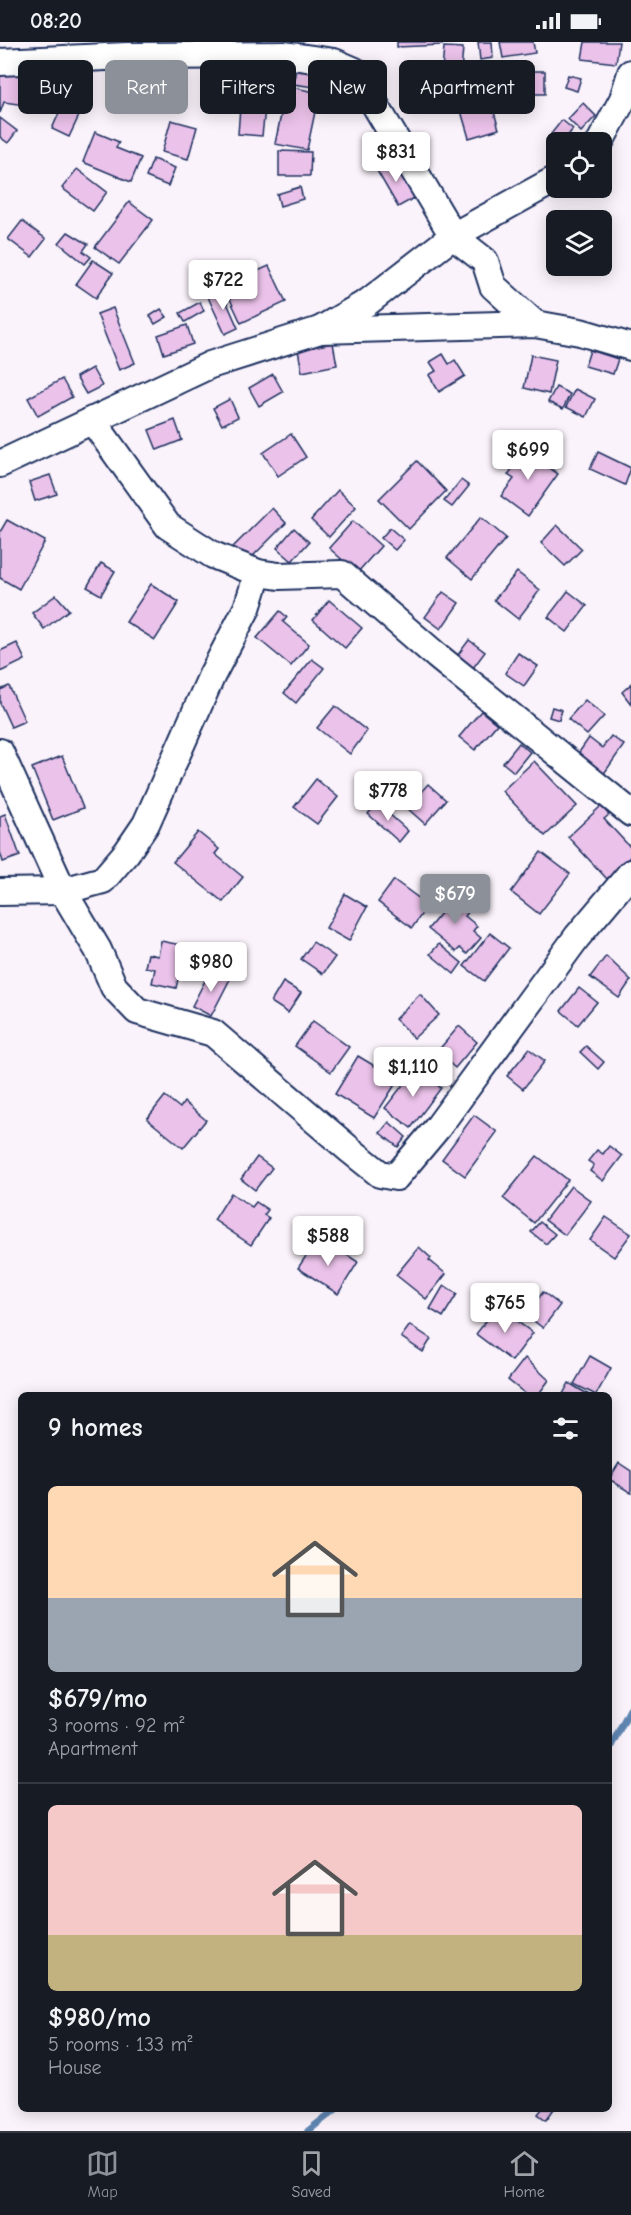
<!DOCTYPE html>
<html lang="en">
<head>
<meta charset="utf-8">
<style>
	:root { --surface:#171b24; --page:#20242c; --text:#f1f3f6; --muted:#9ea1a6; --line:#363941; --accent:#8c9099 }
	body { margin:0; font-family:"Comic Neue",sans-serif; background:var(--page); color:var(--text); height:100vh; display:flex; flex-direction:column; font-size:22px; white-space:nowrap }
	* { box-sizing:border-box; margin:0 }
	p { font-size:20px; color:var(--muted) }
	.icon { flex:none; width:33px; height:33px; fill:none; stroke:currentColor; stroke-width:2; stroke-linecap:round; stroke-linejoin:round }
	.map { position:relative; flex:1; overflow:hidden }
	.sheet { position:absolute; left:18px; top:1350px; width:594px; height:720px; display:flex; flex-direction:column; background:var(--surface); border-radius:9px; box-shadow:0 3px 15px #0003 }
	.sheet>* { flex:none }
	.banner { position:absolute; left:18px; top:18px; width:596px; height:54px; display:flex; gap:12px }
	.controls { position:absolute; left:546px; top:90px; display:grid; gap:12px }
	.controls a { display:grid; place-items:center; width:66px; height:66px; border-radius:9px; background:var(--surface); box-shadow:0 3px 15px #0003; font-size:30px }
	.price { position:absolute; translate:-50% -51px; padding:0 14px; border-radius:6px; background:#fff; color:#222; font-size:20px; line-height:39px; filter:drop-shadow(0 2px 3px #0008) }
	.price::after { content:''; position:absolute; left:50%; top:36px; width:18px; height:14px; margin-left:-9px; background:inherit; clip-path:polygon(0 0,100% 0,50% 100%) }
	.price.active { background:var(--accent); color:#fff }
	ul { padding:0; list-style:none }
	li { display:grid; align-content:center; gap:12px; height:318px; padding:0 30px }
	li+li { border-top:2px solid var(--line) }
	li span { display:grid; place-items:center; height:186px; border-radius:9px; color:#555 }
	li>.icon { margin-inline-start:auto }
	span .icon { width:108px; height:108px; fill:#fffc; stroke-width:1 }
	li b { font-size:26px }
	h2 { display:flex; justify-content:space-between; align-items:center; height:72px; padding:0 30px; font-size:26px }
	.pill { padding:0 21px; border-radius:9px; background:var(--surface); box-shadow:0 3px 15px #0003; font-size:21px; line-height:54px }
	.pill.active { background:var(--accent); color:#fff }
	.status { display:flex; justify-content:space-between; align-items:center; height:42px; padding:0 30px; background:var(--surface); direction:ltr }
	.status svg { height:16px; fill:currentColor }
	.tabs { display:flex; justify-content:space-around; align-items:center; height:84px; border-top:2px solid var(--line); background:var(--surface); font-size:16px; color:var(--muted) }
	.tabs a { display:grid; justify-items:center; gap:3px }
	.tabs .active { color:var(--accent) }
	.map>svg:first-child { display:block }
</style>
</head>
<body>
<div class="status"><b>08:20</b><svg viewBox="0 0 49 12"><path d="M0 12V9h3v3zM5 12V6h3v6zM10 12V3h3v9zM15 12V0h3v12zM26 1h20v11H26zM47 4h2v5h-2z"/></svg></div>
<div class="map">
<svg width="631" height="2089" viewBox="0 0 631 2089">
	<rect width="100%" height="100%" fill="#fbf3fb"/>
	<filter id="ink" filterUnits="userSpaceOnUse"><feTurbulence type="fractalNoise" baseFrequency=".0167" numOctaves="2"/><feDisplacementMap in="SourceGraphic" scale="12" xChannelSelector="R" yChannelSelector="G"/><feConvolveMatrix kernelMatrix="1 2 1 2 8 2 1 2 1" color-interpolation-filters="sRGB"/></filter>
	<g filter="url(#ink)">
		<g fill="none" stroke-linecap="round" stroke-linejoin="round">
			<g stroke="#5f85b1" stroke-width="7">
				<path d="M609,1708l22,-43"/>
				<path d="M308,2089l28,-22"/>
			</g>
		</g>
		<g fill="#ebc2ea" stroke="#1b2f5e" stroke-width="1.5">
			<path d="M397,0h45v3l-45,2z"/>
			<path d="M478,0h14l1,16 -13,2z"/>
			<path d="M500,0h33l2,11 -32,5z"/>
			<path d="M585,0h34l-3,21 -34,-4z"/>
			<path d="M444,5l19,1 -4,48 -19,-2z"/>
			<path d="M503,27l7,19 -12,4 -6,-19z"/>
			<path d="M296,28l27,5 -2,13 -28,-4z"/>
			<rect x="517" y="29" width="28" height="23"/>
			<path d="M0,30l37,7 -5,27 -28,-4 -4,11z"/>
			<path d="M246,32l15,1v24h-16z"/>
			<path d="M568,33l13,3 -4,13 -13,-4z"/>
			<path d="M287,44l32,7 -12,57 -32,-6z"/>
			<path d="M66,55l18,8 -15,32 -17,-8z"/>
			<path d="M491,60l8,27 -30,9 -8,-27z"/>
			<path d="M583,61l13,13 -15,16 -13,-13z"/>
			<path d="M240,65l25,2 -3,27 -24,-2z"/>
			<path d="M0,76l17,13 -9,12 -8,-6z"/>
			<path d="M171,78l26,7 -9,32 -26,-7z"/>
			<path d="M562,78l11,9 -10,13 -12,-8z"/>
			<path d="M95,90l24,10 -3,6 25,10 -10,24 -48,-20z"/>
			<path d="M279,109l32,1 -1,24h-31z"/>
			<path d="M153,117l22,9 -7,18 -22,-9z"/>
			<path d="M394,117l22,38 -18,10 -22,-38z"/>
			<path d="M77,127l30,23 -14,19 -31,-23z"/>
			<path d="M300,145l3,12 -23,7 -3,-12z"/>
			<path d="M129,160l24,18 -34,44 -24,-17z"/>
			<path d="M22,179l24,18 -14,18 -24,-18z"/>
			<path d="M68,190l20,12 -5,7 8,6 -6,7 -26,-21z"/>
			<path d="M93,218l20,13 -17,25 -20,-14z"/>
			<path d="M269,224l17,36 -45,21 -17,-37z"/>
			<path d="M207,227l5,18 -12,3 -5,-17z"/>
			<path d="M221,247l17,39 -13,6 -18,-39z"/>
			<path d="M200,260l4,9 -19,11 -5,-9z"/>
			<path d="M113,266l22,55 -16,7 -22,-56z"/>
			<path d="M161,267l6,8 -12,7 -5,-8z"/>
			<path d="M187,283l6,19 -29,10 -6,-19z"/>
			<path d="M333,301l4,22 -35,7 -4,-22z"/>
			<path d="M590,308l28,9 -5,15 -28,-8z"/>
			<path d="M443,312l6,10 6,-4 10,16 -26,16 -10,-17 7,-4 -6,-9z"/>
			<path d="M531,313l25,5 -7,34 -25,-6z"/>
			<path d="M92,326l10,18 -16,8 -10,-17z"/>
			<path d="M273,332l10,18 -24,14 -10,-18z"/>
			<path d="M62,337l10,18 -34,19 -10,-18z"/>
			<path d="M556,345l14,7 -7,15 -15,-7z"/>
			<path d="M575,347l20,10 -9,18 -20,-10z"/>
			<path d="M230,357l8,18 -16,8 -9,-17z"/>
			<path d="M175,378l7,20 -25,10 -8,-20z"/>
			<path d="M291,392l15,23 -28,19 -15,-23z"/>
			<path d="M520,405l38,27 -30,42 -27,-20 13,-17 -6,-4 6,-9 -5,-4z"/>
			<path d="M598,410l33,16 -6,17 -35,-16z"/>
			<path d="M417,419l29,30 -37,38 -30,-30z"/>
			<path d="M50,433l7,19 -22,7 -6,-19z"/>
			<path d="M461,438l8,6 -17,21 -8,-6z"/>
			<path d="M338,448l18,17 -27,30 -18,-17z"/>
			<path d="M272,466l14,15 -39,39 -15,-14z"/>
			<path d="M481,475l25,21 -34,41 -25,-21z"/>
			<path d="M7,478l38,21 -26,48 -19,-11v-46z"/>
			<path d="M353,479l28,25 -24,27 -28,-25z"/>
			<path d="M557,483l25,24 -17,17 -24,-23z"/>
			<path d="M294,486l15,14 -17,19 -15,-13z"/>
			<path d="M390,486l14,12 -9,10 -14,-12z"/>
			<path d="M101,521l14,8 -14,24 -14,-8z"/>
			<path d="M517,530l23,18 -22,29 -24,-19z"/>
			<path d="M151,542l28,18 -24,38 -29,-18z"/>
			<path d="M568,549l19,15 -20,26 -19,-15z"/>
			<path d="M443,550l16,11 -18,26 -16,-12z"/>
			<path d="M56,553l13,15 -25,19 -12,-16z"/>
			<path d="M329,558l33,28 -17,20 -32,-28z"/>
			<path d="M280,569l7,6 -4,5 26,22 -18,22 -34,-28z"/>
			<path d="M469,598l16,12 -15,20 -16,-12z"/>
			<path d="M17,601l8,17 -25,12v-21z"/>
			<path d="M518,611l20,13 -14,20 -19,-13z"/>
			<path d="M312,617l12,9 -28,35 -12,-10z"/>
			<path d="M631,642v20l-9,-12z"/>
			<path d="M9,644l16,35 -14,6 -11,-24v-13z"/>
			<path d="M585,658l19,16 -17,19 -19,-16z"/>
			<path d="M335,664l32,25 -17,23 -33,-26z"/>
			<path d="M552,665l10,3 -3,10 -10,-3z"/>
			<path d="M481,669l16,13 -22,26 -16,-13z"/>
			<path d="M611,694l13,9 -26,37 -23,-24 14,-20 13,10z"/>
			<path d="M519,701l11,9 -16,20 -11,-9z"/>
			<path d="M62,714l21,52 -30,12 -21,-52z"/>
			<path d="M534,719l43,45 -32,30 -43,-45z"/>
			<path d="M316,737l22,18 -21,27 -23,-17z"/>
			<path d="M428,742l18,16 -21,24 -18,-16z"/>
			<path d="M377,761l31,28 -9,11 -31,-28z"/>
			<path d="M601,764l8,9 -5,4 27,29v8l-24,23 -39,-42z"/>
			<path d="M5,772l15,42 -17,6 -3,-10v-36z"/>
			<path d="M198,790l21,17 -4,5 28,23 -20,25 -50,-40z"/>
			<path d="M541,810l29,22 -31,40 -28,-22z"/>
			<path d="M394,838l34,25 -16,23 -34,-26z"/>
			<path d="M448,850l22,18 -5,6 12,10 -4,5 8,7 -14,16 -7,-6 -4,4 -28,-23 14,-17 -6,-5z"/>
			<path d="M345,852l22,13 -18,34 -23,-13z"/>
			<path d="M490,891l19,15 -25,33 -20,-15z"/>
			<path d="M161,899l25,5 -10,42 -24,-5 3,-14 -10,-2 3,-13 10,2z"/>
			<path d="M313,900l22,15 -12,17 -22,-15z"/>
			<path d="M439,902l23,19 -8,11 -24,-20z"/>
			<path d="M606,914l25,24 -12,18 -29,-21z"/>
			<path d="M211,927l19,10 -19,37 -19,-10z"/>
			<path d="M283,940l18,11 -13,20 -17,-11z"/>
			<path d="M579,946l18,14 -19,23 -17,-14z"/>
			<path d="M420,952l19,21 -25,23 -19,-19z"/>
			<path d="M313,979l36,26 -18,25 -36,-26z"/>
			<path d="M459,984l18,16 -22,26 -18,-16z"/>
			<path d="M586,1004l18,16 -6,7 -18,-17z"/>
			<path d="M529,1007l16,12 -22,28 -16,-13z"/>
			<path d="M358,1014l40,24 -24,38 -39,-24z"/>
			<path d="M416,1026l25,20 -30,40 -26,-20z"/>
			<path d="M165,1054l15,12 4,-6 22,18 -23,28 -36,-29z"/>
			<path d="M474,1073l23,17 -32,44 -23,-17z"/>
			<path d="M389,1080l17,15 -8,10 -18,-14z"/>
			<path d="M609,1104l13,10 -19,25 -13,-10 4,-6 -6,-4 9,-11 6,4z"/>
			<path d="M537,1114l31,24 -34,43 -31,-25z"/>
			<path d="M257,1115l15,11 -17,22 -14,-11z"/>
			<path d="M571,1144l20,15 -26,34 -20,-15z"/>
			<path d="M231,1151l21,14 4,-5 12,8 -4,5 5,3 -18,27 -37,-25z"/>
			<path d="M606,1175l25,17 -17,23 -24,-17z"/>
			<path d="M540,1180l15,12 -9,10 -15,-12z"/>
			<path d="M316,1199l19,13 3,-5 20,13 -20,32 -40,-26z"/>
			<path d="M419,1205l12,11 -2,2 17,14 -20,25 -30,-24z"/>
			<path d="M444,1243l13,9 -14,23 -13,-8z"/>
			<path d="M543,1250l17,13 -17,23 -17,-13z"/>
			<path d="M497,1265l36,26 -21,28 -36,-27z"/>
			<path d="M410,1283l21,14 -8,13 -22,-15z"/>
			<path d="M590,1314l21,12 -15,27 -22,-11z"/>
			<path d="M525,1316l24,22 -11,15h-11l-19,-15z"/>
			<path d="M569,1341l20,12 -26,-1z"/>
			<path d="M619,1421l12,8v22l-22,-14z"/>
			<path d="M542,2067h12l-8,11 -8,-6z"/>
		</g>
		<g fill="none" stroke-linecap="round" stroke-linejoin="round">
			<g stroke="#1b2f5e" stroke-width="30">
				<g id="minor">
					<path d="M0,20l127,-6 158,-1 49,7 21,9 98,165 -85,66 -48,28"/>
					<path d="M600,100l23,-43 8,-26"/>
					<path d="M535,282l-42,-38 -8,-25 -32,-25 103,-57"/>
					<path d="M92,378l76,106 45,29 45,18 21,3 63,-2 95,82 194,157"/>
					<path d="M0,422l210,-99 110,-35 215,-6 45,8 51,15"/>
					<path d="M0,710l63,139 35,59 16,37 23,24 76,22 137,117 30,24 16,3 42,-50 139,-190 54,-64"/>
					<path d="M0,850l63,-1 40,-11 24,-28 19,-28 66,-149 35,-67 11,-35"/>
				</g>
			</g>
			<use href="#minor" stroke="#fff" stroke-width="26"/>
		</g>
	</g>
</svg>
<div class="controls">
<a><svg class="icon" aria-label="locate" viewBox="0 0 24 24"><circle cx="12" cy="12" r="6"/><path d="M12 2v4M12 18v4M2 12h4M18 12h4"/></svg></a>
<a><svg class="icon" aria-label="layers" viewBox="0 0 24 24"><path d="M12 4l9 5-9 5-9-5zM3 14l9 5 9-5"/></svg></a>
</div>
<b class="price" style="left:396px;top:141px">$831</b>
<b class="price" style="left:223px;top:269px">$722</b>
<b class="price" style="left:528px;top:439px">$699</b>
<b class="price" style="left:388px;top:780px">$778</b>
<b class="price active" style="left:455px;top:883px">$679</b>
<b class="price" style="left:211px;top:951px">$980</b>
<b class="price" style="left:413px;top:1056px">$1,110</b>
<b class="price" style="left:328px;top:1225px">$588</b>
<b class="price" style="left:505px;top:1292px">$765</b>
<div class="banner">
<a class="pill">Buy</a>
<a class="pill active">Rent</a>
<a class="pill">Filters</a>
<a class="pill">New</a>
<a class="pill">Apartment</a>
</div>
<section class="sheet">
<h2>9 homes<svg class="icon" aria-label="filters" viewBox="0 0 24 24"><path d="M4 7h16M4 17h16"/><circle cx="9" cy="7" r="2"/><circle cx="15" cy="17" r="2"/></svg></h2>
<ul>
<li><span style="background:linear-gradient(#ffd9b3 60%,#9aa5b1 0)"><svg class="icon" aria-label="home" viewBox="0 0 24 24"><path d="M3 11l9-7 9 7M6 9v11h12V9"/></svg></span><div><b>$679/mo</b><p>3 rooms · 92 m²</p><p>Apartment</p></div></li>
<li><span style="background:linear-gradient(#f6c9c9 70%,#c2b280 0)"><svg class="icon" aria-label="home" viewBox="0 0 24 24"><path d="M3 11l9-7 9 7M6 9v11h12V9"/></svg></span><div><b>$980/mo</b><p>5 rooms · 133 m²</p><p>House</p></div></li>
</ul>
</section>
</div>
<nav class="tabs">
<a class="active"><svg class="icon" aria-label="map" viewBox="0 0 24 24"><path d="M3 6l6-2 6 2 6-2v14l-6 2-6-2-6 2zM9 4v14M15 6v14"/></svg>Map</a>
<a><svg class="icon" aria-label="saved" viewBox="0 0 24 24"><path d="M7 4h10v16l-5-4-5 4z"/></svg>Saved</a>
<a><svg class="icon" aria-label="home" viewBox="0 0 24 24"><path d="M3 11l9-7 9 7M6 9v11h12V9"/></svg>Home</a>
</nav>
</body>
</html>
